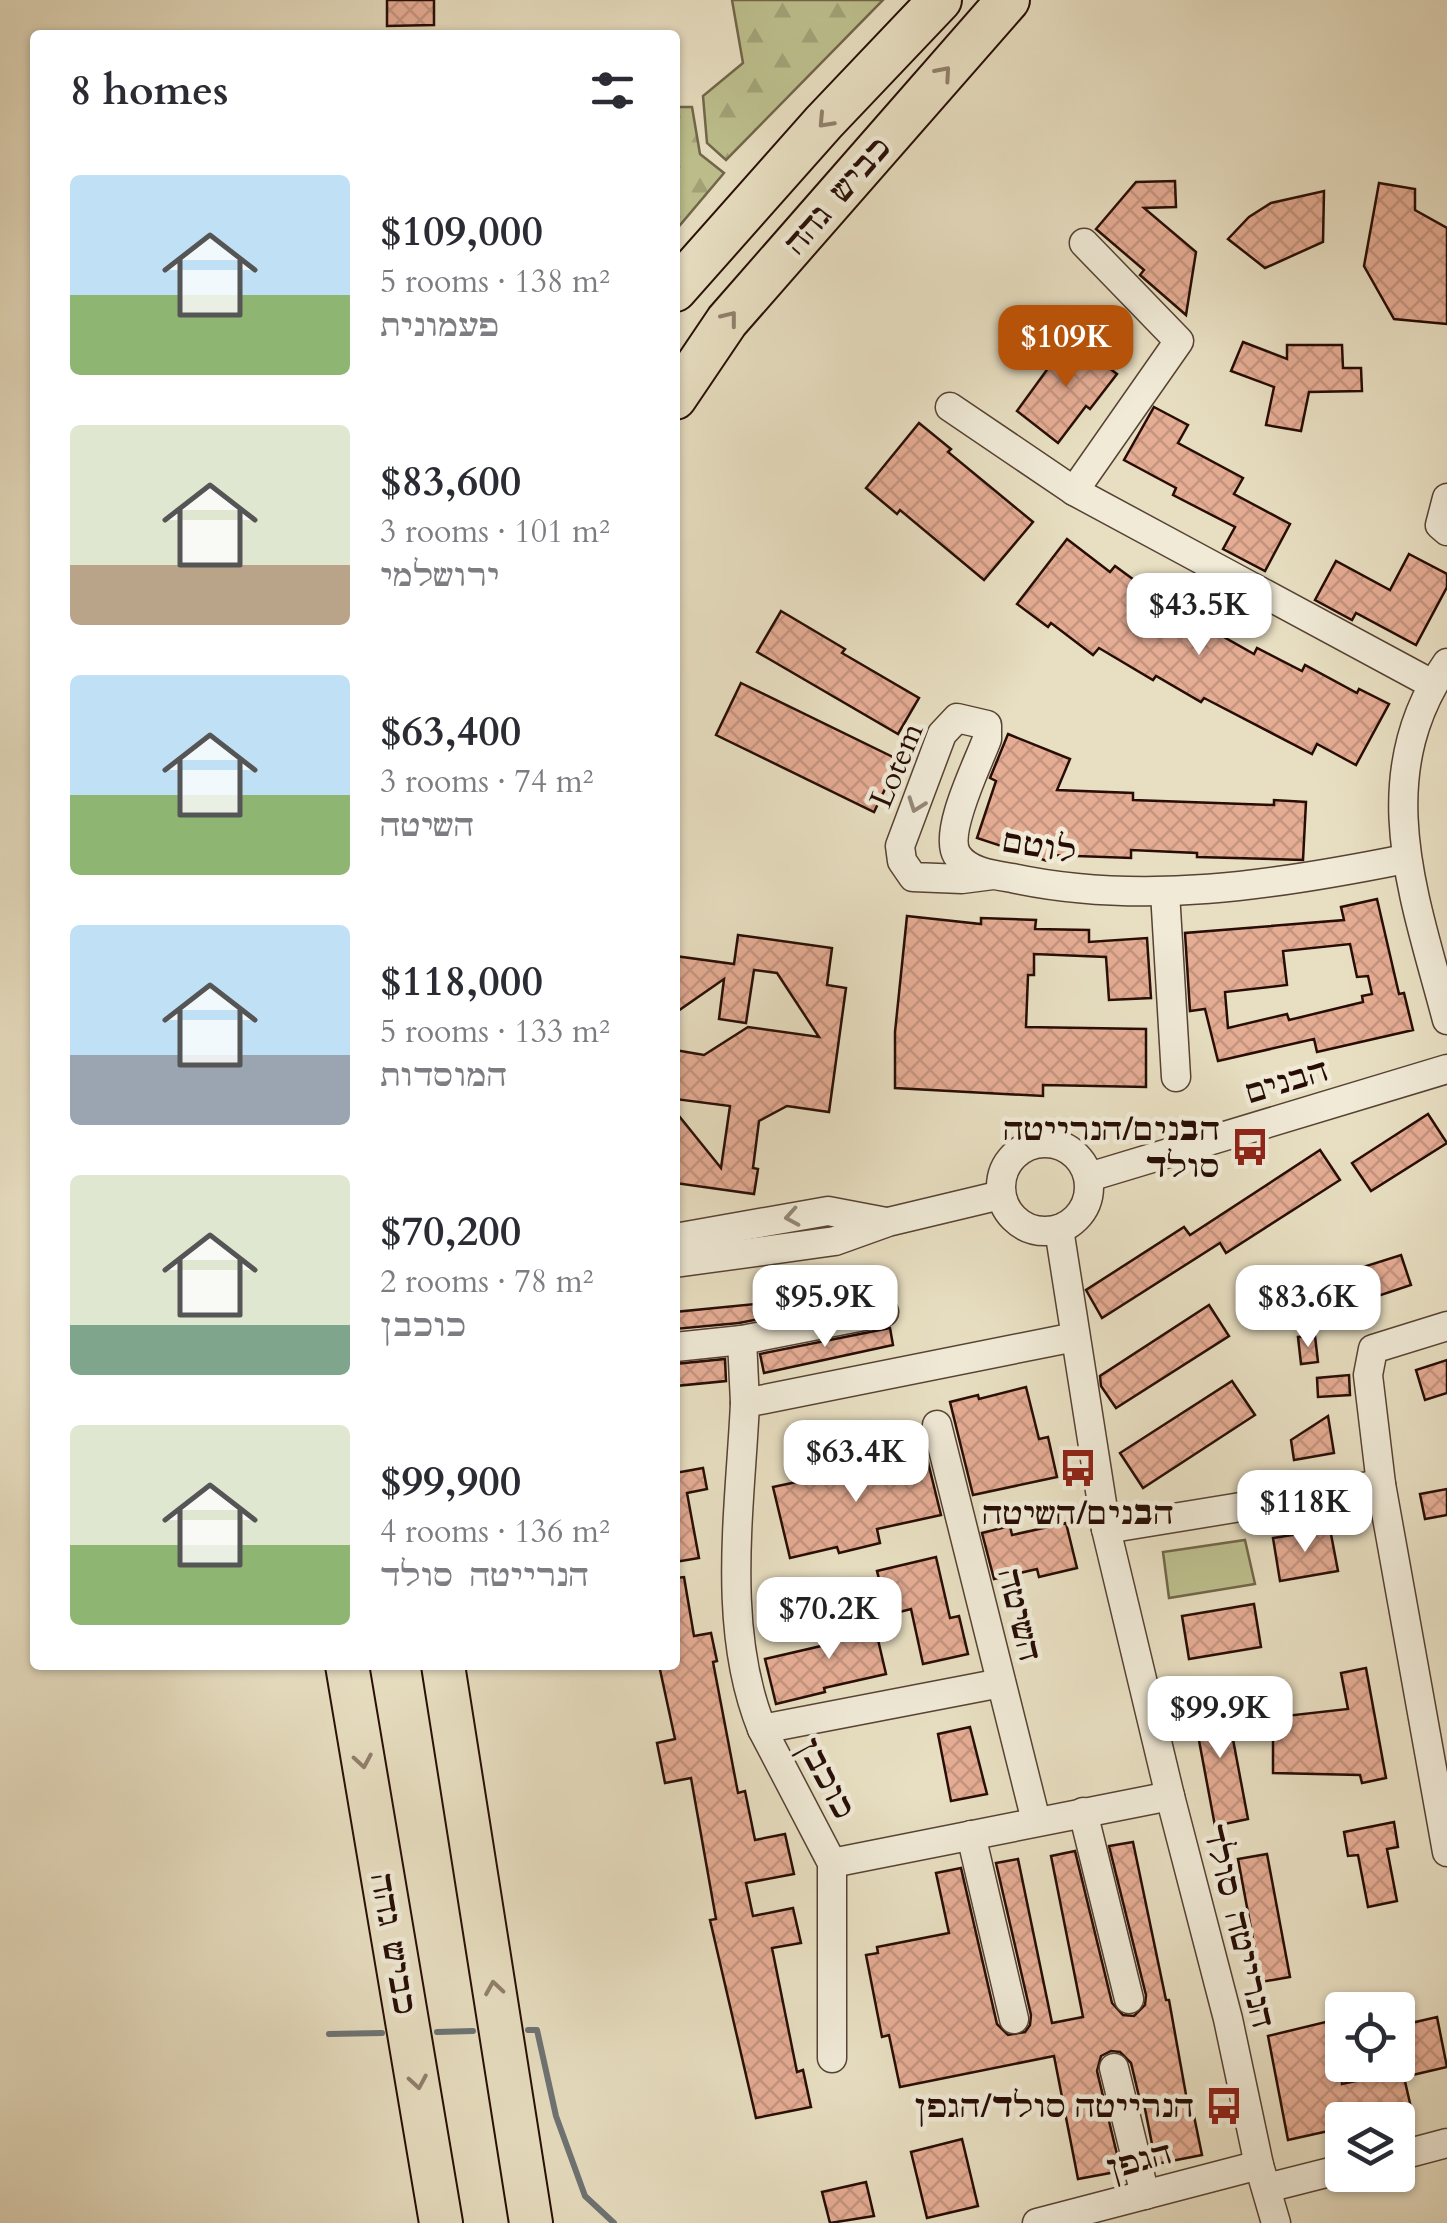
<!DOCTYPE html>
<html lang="en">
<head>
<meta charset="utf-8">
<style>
	:root { --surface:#fff; --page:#f2f2f3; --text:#2b2b33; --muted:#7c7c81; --accent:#b45309 }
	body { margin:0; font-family:Cardo,"Frank Ruhl Libre",serif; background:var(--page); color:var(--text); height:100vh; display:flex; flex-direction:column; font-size:38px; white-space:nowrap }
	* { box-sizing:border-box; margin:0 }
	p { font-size:32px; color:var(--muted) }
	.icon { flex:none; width:55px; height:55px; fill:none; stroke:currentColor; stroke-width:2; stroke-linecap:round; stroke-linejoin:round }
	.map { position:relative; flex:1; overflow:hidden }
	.sheet { position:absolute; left:30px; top:30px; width:650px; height:1640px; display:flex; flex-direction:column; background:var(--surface); border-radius:10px; box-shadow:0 2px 8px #0004 }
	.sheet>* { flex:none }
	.tools { position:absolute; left:1325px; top:1992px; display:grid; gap:20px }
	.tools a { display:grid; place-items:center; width:90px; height:90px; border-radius:10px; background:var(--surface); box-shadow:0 2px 8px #0004; font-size:50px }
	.price { position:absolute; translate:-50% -85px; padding:0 22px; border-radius:20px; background:#fff; color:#222; font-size:32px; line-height:65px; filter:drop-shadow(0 2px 5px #0008) }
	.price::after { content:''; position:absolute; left:50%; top:60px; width:30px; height:22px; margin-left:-15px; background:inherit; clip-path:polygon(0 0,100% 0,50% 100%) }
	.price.active { background:var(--accent); color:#fff }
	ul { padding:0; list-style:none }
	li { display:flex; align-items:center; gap:30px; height:250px; padding:0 40px }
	li span { display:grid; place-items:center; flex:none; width:280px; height:200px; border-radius:10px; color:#555 }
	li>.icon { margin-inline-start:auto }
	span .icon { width:120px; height:120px; fill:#fffc; stroke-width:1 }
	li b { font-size:42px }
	h2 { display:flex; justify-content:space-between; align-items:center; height:120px; padding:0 40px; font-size:42px }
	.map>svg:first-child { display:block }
</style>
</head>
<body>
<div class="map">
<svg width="1447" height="2223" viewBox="0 0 1447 2223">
	<defs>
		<pattern id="forest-firs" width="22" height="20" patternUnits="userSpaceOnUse" patternTransform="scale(2.5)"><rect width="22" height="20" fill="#bdc08e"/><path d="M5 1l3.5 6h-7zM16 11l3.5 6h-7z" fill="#a2a479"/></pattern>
		<pattern id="building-cross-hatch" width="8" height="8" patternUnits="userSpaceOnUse" patternTransform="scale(2.5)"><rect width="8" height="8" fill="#e6ad95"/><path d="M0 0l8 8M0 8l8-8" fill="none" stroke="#c5947f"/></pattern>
	</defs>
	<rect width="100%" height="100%" fill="#e8dfc2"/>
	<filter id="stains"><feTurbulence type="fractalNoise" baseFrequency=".002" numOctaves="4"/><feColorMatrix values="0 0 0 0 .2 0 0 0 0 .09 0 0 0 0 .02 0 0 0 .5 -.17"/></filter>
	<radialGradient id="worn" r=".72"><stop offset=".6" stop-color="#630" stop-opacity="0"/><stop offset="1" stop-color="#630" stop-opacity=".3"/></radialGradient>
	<g fill="url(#forest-firs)" stroke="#72664a" stroke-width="2.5">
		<path d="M732,0h151l-157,160 -19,-17 -4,-47 40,-33z"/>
		<path d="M675,107h17l8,47 24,19 -49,58z"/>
	</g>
	<path fill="#bdc08e" stroke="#72664a" stroke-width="2.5" d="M1245,1540l10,44 -86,14 -6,-46z"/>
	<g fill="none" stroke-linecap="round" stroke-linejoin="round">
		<g stroke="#6e7475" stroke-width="6">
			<path d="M528,2030h9l19,86 29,80 29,27"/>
			<path d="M437,2032l36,-1"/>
			<path d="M329,2034l53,-1"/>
		</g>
	</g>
	<g fill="url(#building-cross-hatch)" stroke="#270d05" stroke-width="2.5" fill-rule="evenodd">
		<path d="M387,0h47v25l-47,1z"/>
		<path d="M1175,181l1,26 -32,1 52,44 -10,63 -46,-40 4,-5 -48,-41 40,-47z"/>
		<path d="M1379,183l36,6v21l32,18v96l-53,-5 -30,-53z"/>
		<path d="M1324,191l-1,51 -58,26 -37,-29 21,-22 22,-14z"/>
		<path d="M1070,338l47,36 -27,35 -4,-3 -28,37 -41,-32z"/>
		<path d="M1243,342l44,17v-14h55l1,23h18l1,23 -53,1 -8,39 -35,-6 8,-38 -43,-16z"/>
		<path d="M1154,407l34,18 -10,18 65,35 -9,16 56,30 -25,47 -42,-22 12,-22 -62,-32 3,-7 -52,-28z"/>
		<path d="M919,423l32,26 -3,3 85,70 -49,58 -84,-70 -3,4 -31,-26z"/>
		<path d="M1067,539l43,33 5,-6 30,22 -5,6 57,33 2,-4 55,31 3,-6 45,23 3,-6 52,28 2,-4 30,15 -33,61 -39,-21 -5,10 -108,-56 -3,4 -45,-26 -3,4 -54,-32 -6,7 -42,-32 -3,4 -31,-23z"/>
		<path d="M1409,554l38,20v13l-31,58 -60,-32 -4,7 -37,-20 21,-39 54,29z"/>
		<path d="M781,611l64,38 -3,4 77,45 -21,36 -141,-82z"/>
		<path d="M741,683l158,77 -25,52 -158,-77z"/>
		<path d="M1008,734l62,25 -13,31 76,3v7l141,5v-5l32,2 -3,58 -106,-3v-4l-66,-3v8l-82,-3 -2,6 -70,-23 19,-57 -6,-3z"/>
		<path d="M1377,899l22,95 5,-1 9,37 -96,22 -3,-13 -96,22 -13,-52 -15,2 -5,-78 159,-13 -3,-13zM1350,944l7,33 11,-1 4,18 -10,2 1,6 -74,18 -2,-6 -59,14 -3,-36 62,-7 -4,-34z"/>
		<path d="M907,916l74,8v-6l55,2 -1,9 54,1v12l58,-4 4,60 -42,2 -3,-43 -72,-3v21h-6l-2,52 120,2v58l-103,-2v11l-148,-8v-56z"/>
		<path d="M738,935l94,13 -5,37 19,3 -17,124 -42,-6 -28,15 -6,47 5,1 -4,25 -79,-11v-72l46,57 9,-62 -55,-7v-49l29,5 44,-28 71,10 -42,-64 -23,-3 -8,53 -27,-4 5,-40 -49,34v-57l59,8z"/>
		<path d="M1428,1114l19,29 -76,48 -19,-28z"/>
		<path d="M1320,1150l20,30 -114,73 -6,-10 -118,75 -16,-28 98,-63 6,8z"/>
		<path d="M1401,1255l10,30 -39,13 -9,-31z"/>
		<path d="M878,1277l3,18 -142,28 -64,6v-17l81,-8 -1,-4z"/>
		<path d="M1281,1286l11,18 -33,20 -11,-17z"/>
		<path d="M1209,1305l20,31 -113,72 -15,-22 -1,-10z"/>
		<path d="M890,1328l3,17 -129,28 -4,-19z"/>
		<path d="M1315,1336l3,26 -17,2 -3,-27z"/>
		<path d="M725,1359l1,22 -51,5v-22z"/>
		<path d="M1447,1360v33l-22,7 -9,-30z"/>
		<path d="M1349,1375l1,20 -32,2 -1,-19z"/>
		<path d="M1232,1381l23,34 -112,73 -23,-35z"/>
		<path d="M1026,1387l13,52 9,-2 9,40 -84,18 -23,-93 28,-7 1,4z"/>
		<path d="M1328,1416l6,37 -40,7 -3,-20z"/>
		<path d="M925,1450l16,65 -64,14 3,14 -41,10 -2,-6 -47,11 -17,-71 108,-23 -1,-4z"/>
		<path d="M703,1468l4,21 -20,4 12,65 -24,4v-89z"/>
		<path d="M1447,1489v26l-22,4 -5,-25z"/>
		<path d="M1066,1523l11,45 -38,9 -2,-8 -43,10 -12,-46 28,-7 2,9z"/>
		<path d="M1330,1529l8,42 -58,10 -7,-43z"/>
		<path d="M936,1557l14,61 9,-2 9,38 -45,10 -12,-55 -23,6 -11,-44z"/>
		<path d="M684,1577l10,59 17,-3 6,28 -4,1 25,131 7,-2 10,49 30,-6 9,40 -48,9 7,33 40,-8 8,35 -29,5 25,124 6,-2 8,37 -55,11 -46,-198 6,-1 -25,-141 -26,5 -8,-40 18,-4 -16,-74h16v-87z"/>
		<path d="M1254,1604l7,43 -72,12 -7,-43z"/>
		<path d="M872,1614l14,60 -62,14 1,4 -49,12 -11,-45 69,-16 -4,-20z"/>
		<path d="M1366,1668l20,110 -24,5 -2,-8 -87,-2v-39l13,-2 -1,-16 63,-7 -7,-36z"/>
		<path d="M1225,1697l23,122 -33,7 -23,-123z"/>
		<path d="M970,1727l17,67 -36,7 -13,-67z"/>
		<path d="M1394,1822l4,25 -11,2 10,52 -29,6 -10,-52 -10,1 -4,-24z"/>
		<path d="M1133,1842l33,158h3l21,117 4,-1 8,39 -46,9 -12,-60 -3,1 -10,-42 -11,-11 -9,-1 -10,5 -4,15 24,100 -43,8 -24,-123 -154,31 -11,-52 -7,2 -16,-82 12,-2 -1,-6 72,-14 -13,-60 25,-5 36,156 11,11 17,-3 5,-7 1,-10 -35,-152 22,-4 34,164 31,-6 -32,-161 24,-5 37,152 11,12 11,1 11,-11 1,-10 -37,-149z"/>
		<path d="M1267,1854l23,123 -29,5 -23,-123z"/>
		<path d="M1437,2017l10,50 -43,10 8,35 -36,8h-34v8l-54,12 -20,-104 74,-18v66l56,-12v-46z"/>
		<path d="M962,2139l16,67 -51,12 -16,-66z"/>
		<path d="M866,2182l8,34 -44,7 -8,-31z"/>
	</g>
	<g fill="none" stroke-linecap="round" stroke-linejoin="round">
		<g stroke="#574234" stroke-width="31">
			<g id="minor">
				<path d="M950,407l124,84 358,193"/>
				<path d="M1074,491l105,-150 -95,-98"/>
				<path d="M1447,498l-7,27 7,6"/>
				<path d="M1447,663c-80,115 -32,235 0,357"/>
				<path d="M993,875l-31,4 -49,-2 -11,-16 -2,-15 42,-112 15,-16 30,7v14c-9,25 -44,93 -30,116 11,17 36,20 55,23 130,28 264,7 393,-19"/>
				<path d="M1165,892l11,185"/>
				<circle cx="1045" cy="1187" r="44"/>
				<path d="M1089,1177l358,-108"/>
				<path d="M1059,1229l47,300 64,267 58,223 31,146 17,58"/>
				<path d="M675,1238l153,-27 58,11"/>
				<path d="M675,1263l160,-22 53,-19 113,-27"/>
				<path d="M1447,1326l-74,23 -5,26 13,109 66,368"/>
				<path d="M742,1340l3,63"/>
				<path d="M675,1347l67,-7 142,-28"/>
				<path d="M937,1425l99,396"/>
				<path d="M1106,1529l275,-45"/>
				<path d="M762,1729c-41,-101 -22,-219 -17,-326l330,-66"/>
				<path d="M1083,1812l46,187"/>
				<path d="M971,1835l43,184"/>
				<path d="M832,1863l338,-67"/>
				<path d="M832,2058v-195l-70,-134 239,-46"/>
				<path d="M1114,2068l31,127"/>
				<path d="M1398,2156l49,-13"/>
				<path d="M1267,2188l75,-19"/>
				<path d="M1037,2223l222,-58"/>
			</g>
		</g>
		<g stroke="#270d05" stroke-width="46">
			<g id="highway">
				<path d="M675,290l149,-168 116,-122"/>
				<path d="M675,398l52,-77 281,-321"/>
				<path d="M347,1665l94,558"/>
				<path d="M443,1665l88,558"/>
			</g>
		</g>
		<use href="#minor" stroke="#f0ead7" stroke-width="28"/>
		<use href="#highway" stroke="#e8dfc2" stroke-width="42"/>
	</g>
	<defs><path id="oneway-chevron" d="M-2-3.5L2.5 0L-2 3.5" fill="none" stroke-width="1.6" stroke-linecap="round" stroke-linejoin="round" transform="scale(2.5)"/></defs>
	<g stroke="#91806d">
		<use href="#oneway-chevron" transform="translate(944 73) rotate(-49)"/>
		<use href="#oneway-chevron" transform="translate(825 121) rotate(133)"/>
		<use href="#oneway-chevron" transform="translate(730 318) rotate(-52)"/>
		<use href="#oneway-chevron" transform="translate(363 1761) rotate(80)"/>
		<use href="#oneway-chevron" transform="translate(494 1988) rotate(-99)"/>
		<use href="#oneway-chevron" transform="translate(418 2082) rotate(80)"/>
	</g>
	<g stroke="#968778">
		<use href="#oneway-chevron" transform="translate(916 805) rotate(110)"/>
		<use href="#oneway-chevron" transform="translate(792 1217) rotate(170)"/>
	</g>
	<defs>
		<g id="bus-bare" transform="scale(3)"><path d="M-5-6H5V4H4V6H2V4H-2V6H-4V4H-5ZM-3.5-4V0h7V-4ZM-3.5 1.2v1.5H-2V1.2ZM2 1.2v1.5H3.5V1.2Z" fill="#8f2418" stroke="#f0ead7" stroke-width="2.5" paint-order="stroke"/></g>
	</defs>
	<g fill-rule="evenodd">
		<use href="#bus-bare" x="1250" y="1147"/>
		<use href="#bus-bare" x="1078" y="1468"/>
		<use href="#bus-bare" x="1224" y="2106"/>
	</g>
	<g text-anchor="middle" stroke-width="9" stroke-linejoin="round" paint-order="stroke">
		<g font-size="32" fill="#270d05" stroke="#f0ead7">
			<text transform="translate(837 195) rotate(-49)" y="11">כביש גהה</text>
			<text transform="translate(896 765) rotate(-67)" y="11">Lotem</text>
			<text transform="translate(1040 846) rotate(9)" y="11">לוטם</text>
			<text transform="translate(1286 1081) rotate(-17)" y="11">הבנים</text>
			<text transform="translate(1020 1615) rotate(76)" y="11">השיטה</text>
			<text transform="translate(827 1778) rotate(62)" y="11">כוכבן</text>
			<text transform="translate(1239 1926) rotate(76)" y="11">הנרייטה סולד</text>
			<text transform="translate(394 1944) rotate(80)" y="11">כביש גהה</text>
			<text transform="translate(1139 2160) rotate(-15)" y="11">הגפן</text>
		</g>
		<g font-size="32" font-weight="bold" fill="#270d05" stroke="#f0ead7" text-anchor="end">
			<text x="1220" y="1140">הבנים/הנרייטה<tspan x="1220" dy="37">סולד</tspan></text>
			<text x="1078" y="1524" text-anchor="middle">הבנים/השיטה</text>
			<text x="1194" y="2117">הנרייטה סולד/הגפן</text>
		</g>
	</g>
	<rect width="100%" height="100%" filter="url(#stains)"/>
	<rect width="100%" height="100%" fill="url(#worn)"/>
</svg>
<div class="tools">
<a><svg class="icon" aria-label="locate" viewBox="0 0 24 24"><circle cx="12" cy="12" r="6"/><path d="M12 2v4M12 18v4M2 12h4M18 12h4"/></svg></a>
<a><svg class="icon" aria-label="layers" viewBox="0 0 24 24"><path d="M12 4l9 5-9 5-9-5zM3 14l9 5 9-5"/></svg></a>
</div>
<b class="price active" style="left:1066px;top:390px">$109K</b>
<b class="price" style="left:1199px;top:658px">$43.5K</b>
<b class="price" style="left:825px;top:1350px">$95.9K</b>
<b class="price" style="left:1308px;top:1350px">$83.6K</b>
<b class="price" style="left:856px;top:1505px">$63.4K</b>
<b class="price" style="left:1305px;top:1555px">$118K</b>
<b class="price" style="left:829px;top:1662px">$70.2K</b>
<b class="price" style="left:1220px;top:1761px">$99.9K</b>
<section class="sheet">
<h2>8 homes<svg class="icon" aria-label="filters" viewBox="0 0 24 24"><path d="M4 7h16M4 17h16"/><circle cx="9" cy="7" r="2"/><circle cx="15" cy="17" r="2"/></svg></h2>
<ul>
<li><span style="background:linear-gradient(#bfe0f5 60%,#8fb573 0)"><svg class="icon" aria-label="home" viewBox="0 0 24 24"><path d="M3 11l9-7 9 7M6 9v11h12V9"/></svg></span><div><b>$109,000</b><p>5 rooms · 138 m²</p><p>פעמונית</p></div></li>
<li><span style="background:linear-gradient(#dfe7d0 70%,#b9a48a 0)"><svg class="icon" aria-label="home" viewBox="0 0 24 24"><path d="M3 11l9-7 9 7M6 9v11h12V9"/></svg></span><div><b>$83,600</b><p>3 rooms · 101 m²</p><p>ירושלמי</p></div></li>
<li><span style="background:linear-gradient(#bfe0f5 60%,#8fb573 0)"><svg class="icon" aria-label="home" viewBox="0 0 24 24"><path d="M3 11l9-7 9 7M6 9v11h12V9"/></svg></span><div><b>$63,400</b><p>3 rooms · 74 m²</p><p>השיטה</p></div></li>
<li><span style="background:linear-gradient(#bfe0f5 65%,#9aa5b1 0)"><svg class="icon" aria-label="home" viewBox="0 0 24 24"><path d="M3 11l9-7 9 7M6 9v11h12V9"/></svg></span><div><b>$118,000</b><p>5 rooms · 133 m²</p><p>המוסדות</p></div></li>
<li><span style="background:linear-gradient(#dfe7d0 75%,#7fa58c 0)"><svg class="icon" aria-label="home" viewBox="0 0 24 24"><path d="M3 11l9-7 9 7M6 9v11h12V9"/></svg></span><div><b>$70,200</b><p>2 rooms · 78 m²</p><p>כוכבן</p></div></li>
<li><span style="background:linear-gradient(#dfe7d0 60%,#8fb573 0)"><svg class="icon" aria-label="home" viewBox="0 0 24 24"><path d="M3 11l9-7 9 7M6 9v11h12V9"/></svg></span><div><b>$99,900</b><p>4 rooms · 136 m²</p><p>הנרייטה סולד</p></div></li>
</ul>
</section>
</div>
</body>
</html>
